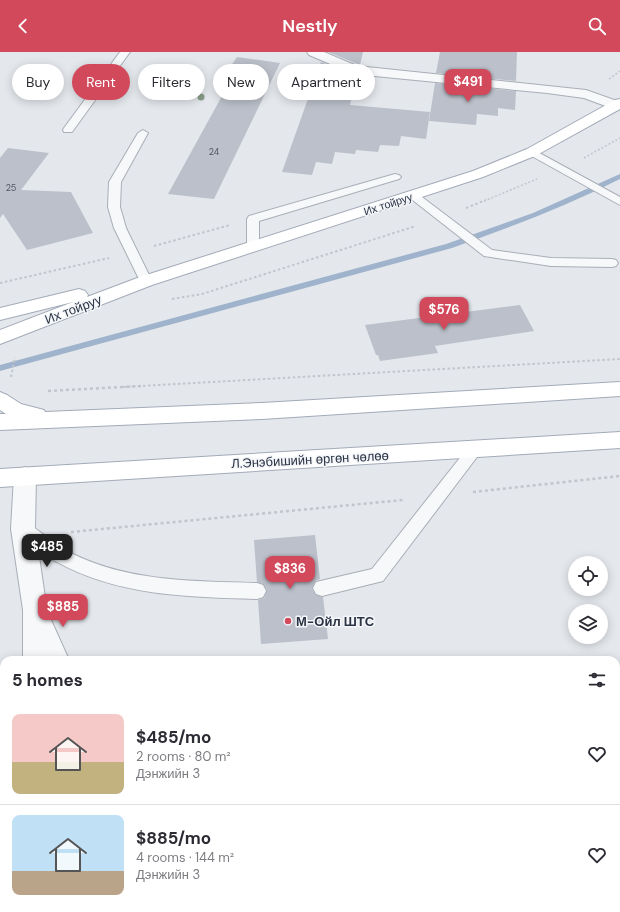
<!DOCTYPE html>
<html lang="en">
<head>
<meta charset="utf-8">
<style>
	:root { --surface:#fff; --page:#f7f7f7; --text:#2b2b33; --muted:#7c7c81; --line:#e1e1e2; --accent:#d1495b }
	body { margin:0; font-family:"DM Sans",sans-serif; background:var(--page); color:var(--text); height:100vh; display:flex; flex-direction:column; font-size:15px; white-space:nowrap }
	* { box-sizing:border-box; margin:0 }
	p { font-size:13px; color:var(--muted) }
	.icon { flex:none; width:22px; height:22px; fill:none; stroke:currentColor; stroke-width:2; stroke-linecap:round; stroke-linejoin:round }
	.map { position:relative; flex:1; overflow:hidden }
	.drawer { position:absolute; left:0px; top:604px; width:620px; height:256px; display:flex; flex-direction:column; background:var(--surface); border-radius:12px 12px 0 0; box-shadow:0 2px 10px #0003 }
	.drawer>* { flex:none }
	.top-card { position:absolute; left:12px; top:12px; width:400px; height:36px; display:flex; gap:8px }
	.controls { position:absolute; left:568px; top:504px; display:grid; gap:8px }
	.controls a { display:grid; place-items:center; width:40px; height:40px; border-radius:50%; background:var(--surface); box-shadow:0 2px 10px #0003; font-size:20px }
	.price { position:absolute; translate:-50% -34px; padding:0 9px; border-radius:8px; background:var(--accent); color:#fff; font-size:13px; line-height:26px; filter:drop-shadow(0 1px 2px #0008) }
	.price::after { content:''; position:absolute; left:50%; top:24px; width:12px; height:9px; margin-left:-6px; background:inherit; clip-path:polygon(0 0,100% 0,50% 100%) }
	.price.active { background:#222; color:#fff }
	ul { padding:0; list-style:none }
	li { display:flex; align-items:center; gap:12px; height:100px; padding:0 12px }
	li+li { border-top:1px solid var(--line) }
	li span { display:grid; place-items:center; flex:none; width:112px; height:80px; border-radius:8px; color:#555 }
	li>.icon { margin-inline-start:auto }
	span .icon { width:48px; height:48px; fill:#fffc; stroke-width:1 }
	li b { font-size:17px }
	h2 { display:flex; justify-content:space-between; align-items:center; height:48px; padding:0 12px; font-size:17px }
	.chip { padding:0 14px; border-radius:18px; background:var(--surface); box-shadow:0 2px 10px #0003; font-size:14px; line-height:36px }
	.chip.active { background:var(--accent); color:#fff }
	header { display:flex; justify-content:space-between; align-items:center; height:52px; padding:0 12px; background:var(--accent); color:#fff; font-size:18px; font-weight:600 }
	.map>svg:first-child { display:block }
</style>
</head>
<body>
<header><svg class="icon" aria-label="back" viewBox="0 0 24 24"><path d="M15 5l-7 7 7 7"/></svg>Nestly<svg class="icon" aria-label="search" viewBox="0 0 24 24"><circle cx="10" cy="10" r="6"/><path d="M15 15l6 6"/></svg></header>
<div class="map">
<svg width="620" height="860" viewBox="0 0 620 860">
	<rect width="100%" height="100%" fill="#e4e7ec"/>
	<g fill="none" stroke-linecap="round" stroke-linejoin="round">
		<path fill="#9fb4cc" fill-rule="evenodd" d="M620,122v5c-54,27 -111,49 -168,69l-452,123v-6l446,-121 87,-31z"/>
	</g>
	<g fill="#bbc0ca">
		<path d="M328,0h35l-3,13z"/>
		<path d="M440,0h77l-1,29 -80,-8z"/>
		<path d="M237,5l43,6 -66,136 -46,-5 60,-109 -9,-2z"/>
		<path d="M321,10l36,14 -7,29 80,7 -4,27 -25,-3 -2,10 -19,-1 -2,7 -22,-2 -1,4 -20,-2 -3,12 -16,-2 -4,13 -30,-3z"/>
		<path d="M435,31l81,8 -1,19 -17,-2v8l-21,-2 -1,11 -47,-4z"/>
		<path d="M8,96l41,5 -28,37 50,2 22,41 -66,17 -24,-36 -3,4v-60z"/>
		<path d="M520,253l14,26 -99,15 3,7 -58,8 -2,-6h-2l-11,-30z"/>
		<path d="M315,483l5,44 -5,2 -3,8 4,6 7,2 5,42 -67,5 -3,-44 6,-2 3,-8 -4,-6 -6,-2 -3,-42z"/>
	</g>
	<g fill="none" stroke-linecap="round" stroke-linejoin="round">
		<g stroke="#a9aeb7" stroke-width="2">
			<g id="lane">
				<path d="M120,0h10l-58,80h-8l-1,-2 1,-2z"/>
				<path d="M143,78l5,3 -27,49 -1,25 6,21 26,53 -1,3 -5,1 -5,-1 -1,-3 -26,-53 -6,-21 1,-25 29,-49z"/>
				<path d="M532,97l88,48v8l-92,-51 -1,-2z"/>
				<path d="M395,122l4,1 2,2 -2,2 -140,42v26l-2,3h-8l-2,-3v-28l2,-3z"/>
				<path d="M414,141l4,1 74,56 59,8 61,1 4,1 2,3 -2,3 -4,1 -61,-1 -67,-10 -74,-58 -2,-2 2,-2z"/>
				<path d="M475,391l5,2 3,4 -3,4 -97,128 -61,15 -6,-2 -3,-6 3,-6 56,-13 98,-124z"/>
				<path d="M23,470l6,2c13,9 26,20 40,28 57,30 126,29 188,31l6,2 3,6 -3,6 -6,2c-68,-2 -139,-3 -200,-37 -14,-7 -27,-19 -40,-28l-2,-5 2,-5z"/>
			</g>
		</g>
		<g stroke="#a9aeb7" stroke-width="2">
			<g id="street">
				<path d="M307,0h17l33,14 229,24 34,12v6h-9l-27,-10 -37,-5 -193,-19 -45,-19z"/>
				<path d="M25,415l8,3 3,6 -1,53 12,82 22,49h-46v-50l-12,-81 3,-53 3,-6z"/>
				<path d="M616,822l4,1v30l-4,-1z"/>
				<rect x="39" y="856" width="32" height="4"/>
			</g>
		</g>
		<g stroke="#a3abb8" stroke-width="2">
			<g id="primary">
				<path d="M620,47v10l-83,46 -54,22 -331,108 -152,59v-14l73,-28 -73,18v-12l79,-19 6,2 3,4 -1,2 53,-20 333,-106 54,-22 88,-49z"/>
				<path d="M620,330v14l-358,23 -262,11v-16h6l-6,-4v-18l7,3 14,9 23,6 1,2 217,-9z"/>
				<path d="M620,380v16l-620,39v-18z"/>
			</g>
		</g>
		<g stroke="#c2c5cb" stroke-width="1.5" stroke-dasharray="2 2" stroke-linecap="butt">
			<path d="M609,27l11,-8"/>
			<path d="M584,106l36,-20"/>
			<path d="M484,149l53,-22"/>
		</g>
		<g stroke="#c2c5cb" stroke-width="2" stroke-dasharray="2.5 2.5" stroke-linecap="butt">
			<path d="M466,156l20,-8"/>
			<path d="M154,194l76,-21"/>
			<path d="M0,231l109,-25"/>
			<path d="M172,247l30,-5 214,-68"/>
			<path d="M11,325l4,-20"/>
			<path d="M123,335l497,-28"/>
		</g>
		<g stroke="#c2c5cb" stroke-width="2.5" stroke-dasharray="3 3" stroke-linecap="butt">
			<path d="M48,339l93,-5"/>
			<path d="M473,440l147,-16"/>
			<path d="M71,480l332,-32"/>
		</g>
		<use href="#lane" fill="#f7f8fa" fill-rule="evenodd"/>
		<use href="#street" fill="#f7f8fa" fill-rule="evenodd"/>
		<use href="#primary" fill="#fff" fill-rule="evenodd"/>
	</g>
	<circle fill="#899d89" cx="201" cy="45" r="3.5"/>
	<circle fill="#d1495b" stroke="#f4f6f9" stroke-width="1.5" cx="288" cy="569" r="4"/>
	<g text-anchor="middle" stroke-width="3" stroke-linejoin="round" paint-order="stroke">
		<g font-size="9" fill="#4f5766">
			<text x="214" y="103">24</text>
			<text x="11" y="139">25</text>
		</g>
		<g font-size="11" fill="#2b3445" stroke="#f4f6f9">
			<text transform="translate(388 152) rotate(-18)" y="4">Их тойруу</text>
		</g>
		<g font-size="13" fill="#2b3445" stroke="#f4f6f9">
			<text transform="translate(73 257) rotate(-21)" y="5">Их тойруу</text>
			<text transform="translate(310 407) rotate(-3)" y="5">Л.Энэбишийн өргөн чөлөө</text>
		</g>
		<g font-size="13" font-weight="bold" fill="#2b3445" stroke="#f4f6f9" text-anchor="start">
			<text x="296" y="574">М-Ойл ШТС</text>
		</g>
	</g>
</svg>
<div class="controls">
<a><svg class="icon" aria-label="locate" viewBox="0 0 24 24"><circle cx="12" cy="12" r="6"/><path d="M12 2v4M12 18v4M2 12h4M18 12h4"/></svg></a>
<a><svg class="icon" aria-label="layers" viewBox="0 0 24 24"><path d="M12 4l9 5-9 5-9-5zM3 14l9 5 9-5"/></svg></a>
</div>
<b class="price" style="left:468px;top:51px">$491</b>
<b class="price" style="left:444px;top:279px">$576</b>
<b class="price active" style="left:47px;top:516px">$485</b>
<b class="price" style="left:290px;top:538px">$836</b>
<b class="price" style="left:63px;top:576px">$885</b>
<div class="top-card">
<a class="chip">Buy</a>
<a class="chip active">Rent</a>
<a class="chip">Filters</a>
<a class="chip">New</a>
<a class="chip">Apartment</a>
</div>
<section class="drawer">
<h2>5 homes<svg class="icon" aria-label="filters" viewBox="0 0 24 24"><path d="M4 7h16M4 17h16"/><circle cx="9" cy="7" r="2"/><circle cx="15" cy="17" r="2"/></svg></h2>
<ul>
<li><span style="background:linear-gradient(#f6c9c9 60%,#c2b280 0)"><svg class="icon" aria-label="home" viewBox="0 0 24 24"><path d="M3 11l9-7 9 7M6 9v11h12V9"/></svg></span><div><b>$485/mo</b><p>2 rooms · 80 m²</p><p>Дэнжийн 3</p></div><svg class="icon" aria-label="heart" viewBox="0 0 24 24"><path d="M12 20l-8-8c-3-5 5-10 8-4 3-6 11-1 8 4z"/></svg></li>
<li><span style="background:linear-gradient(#bfe0f5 70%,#b9a48a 0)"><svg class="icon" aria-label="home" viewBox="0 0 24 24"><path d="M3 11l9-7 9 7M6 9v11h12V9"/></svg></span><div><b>$885/mo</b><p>4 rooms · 144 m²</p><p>Дэнжийн 3</p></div><svg class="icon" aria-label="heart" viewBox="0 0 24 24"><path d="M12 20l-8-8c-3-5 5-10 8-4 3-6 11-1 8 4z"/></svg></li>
</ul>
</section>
</div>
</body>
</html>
